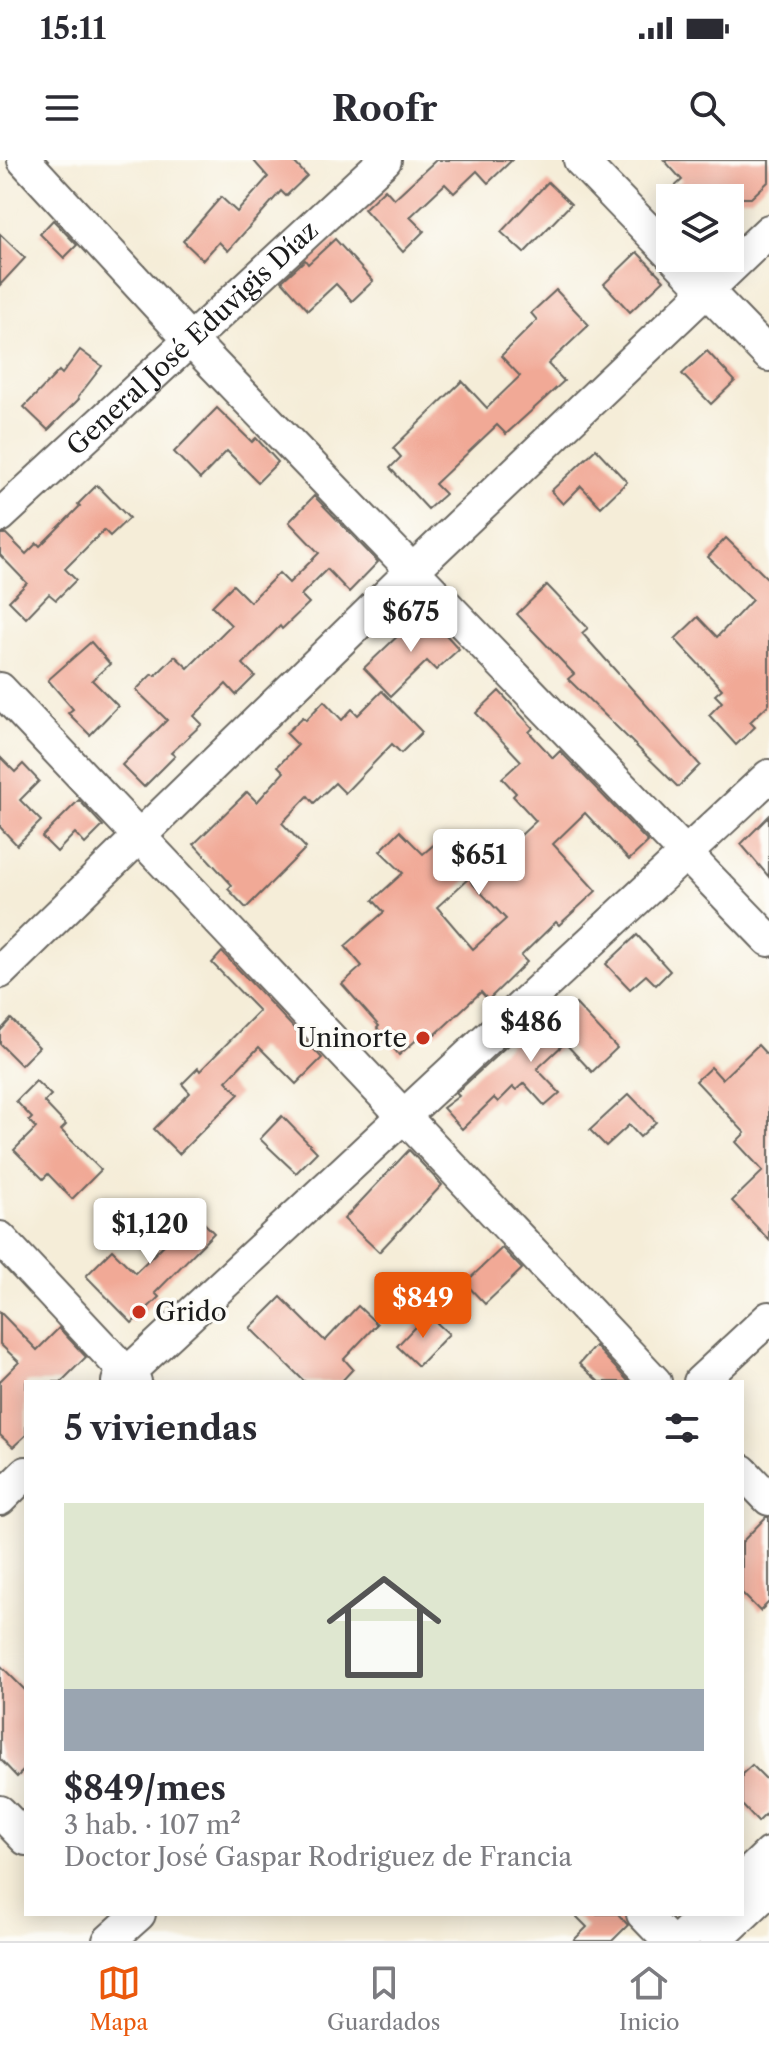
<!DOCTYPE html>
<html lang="es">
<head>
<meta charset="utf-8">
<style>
	:root { --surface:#fff; --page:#f2f2f3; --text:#2b2b33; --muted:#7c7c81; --line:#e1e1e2; --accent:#ea580c }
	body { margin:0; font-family:"Libre Caslon Text",serif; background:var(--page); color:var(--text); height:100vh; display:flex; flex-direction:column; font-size:30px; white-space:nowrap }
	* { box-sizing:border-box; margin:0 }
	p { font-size:26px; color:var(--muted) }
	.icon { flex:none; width:44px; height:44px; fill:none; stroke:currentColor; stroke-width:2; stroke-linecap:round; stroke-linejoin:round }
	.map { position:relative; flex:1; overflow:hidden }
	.details { position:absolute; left:24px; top:1220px; width:720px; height:536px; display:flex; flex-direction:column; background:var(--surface); border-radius:0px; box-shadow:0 4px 20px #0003 }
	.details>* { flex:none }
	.controls { position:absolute; left:656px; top:24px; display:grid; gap:16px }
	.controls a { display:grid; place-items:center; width:88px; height:88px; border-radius:0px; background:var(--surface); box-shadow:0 4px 20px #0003; font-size:40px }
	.price { position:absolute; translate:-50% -68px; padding:0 18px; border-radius:8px; background:#fff; color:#222; font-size:26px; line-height:52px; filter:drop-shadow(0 2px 4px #0008) }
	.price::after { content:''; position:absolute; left:50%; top:48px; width:24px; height:18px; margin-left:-12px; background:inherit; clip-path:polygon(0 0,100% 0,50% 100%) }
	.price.on { background:var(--accent); color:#fff }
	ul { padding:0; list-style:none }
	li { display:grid; align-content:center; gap:16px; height:424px; padding:0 40px }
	li span { display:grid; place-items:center; height:248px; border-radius:0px; color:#555 }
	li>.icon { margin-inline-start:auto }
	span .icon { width:144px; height:144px; fill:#fffc; stroke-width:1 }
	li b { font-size:34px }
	h2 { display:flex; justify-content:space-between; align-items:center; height:96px; padding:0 40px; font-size:34px }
	.status { display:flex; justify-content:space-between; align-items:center; height:56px; padding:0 40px; background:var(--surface); direction:ltr }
	.status svg { height:22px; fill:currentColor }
	header { display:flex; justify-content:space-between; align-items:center; height:104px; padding:0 40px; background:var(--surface); font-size:36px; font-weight:700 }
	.tab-bar { display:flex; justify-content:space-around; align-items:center; height:112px; border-top:2px solid var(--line); background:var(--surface); font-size:22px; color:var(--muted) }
	.tab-bar a { display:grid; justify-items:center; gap:4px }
	.tab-bar .on { color:var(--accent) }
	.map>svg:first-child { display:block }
</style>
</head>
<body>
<div class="status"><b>15:11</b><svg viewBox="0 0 49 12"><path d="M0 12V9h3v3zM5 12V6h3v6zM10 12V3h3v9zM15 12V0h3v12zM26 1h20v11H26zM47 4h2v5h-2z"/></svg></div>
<header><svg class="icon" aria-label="menu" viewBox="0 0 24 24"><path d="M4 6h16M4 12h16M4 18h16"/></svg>Roofr<svg class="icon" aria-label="search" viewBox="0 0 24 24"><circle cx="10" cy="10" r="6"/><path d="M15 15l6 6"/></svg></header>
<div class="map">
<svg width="769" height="1781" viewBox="0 0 769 1781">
	<rect width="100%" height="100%" fill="#fdfcf7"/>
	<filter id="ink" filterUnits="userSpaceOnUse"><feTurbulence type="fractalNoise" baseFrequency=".0125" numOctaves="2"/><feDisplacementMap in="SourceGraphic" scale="16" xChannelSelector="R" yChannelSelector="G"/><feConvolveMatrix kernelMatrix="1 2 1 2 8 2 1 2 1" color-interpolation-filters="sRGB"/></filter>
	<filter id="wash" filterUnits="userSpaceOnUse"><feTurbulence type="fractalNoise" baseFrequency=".006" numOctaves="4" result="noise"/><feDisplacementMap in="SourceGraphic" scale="32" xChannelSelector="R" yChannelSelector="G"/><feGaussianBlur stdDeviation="1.8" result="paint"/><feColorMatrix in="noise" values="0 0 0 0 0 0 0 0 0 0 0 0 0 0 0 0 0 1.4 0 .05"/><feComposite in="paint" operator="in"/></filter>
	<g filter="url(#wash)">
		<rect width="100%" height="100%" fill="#f5edd8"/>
		<g id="blocks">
			<g fill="#f1a996">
				<path d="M253,0h39l15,16 -21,20 -5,-5 -53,60 -9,-9 -16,18 -20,-19 38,-44 16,15 31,-35z"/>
				<path d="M436,0h76l-24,23 -11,-12 -23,22 -9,-9 -35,33 14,14 -21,21 -39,-43 21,-20 9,10z"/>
				<path d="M664,0h105v21l-18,17h-89l20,-18z"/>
				<path d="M548,22l23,22 -47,49 -23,-21z"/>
				<path d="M53,60l24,25 -13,13 -24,-24z"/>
				<path d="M0,74l25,24 -25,27z"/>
				<path d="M335,79l38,42 -21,20 -16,-17 -28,26 -26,-29 23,-21 3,4z"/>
				<path d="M637,92l27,28 -34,32 -26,-28z"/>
				<path d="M556,130l33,35 -41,39 16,17 -58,53 -9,-9 -62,59 10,10 -17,15 -38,-41 11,-11 -8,-9 69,-67 25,27 33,-32 -19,-20 36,-36 -6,-7z"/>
				<path d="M80,190l22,16 -24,31 1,2 -31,31 -24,-23 35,-36 3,3z"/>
				<path d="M707,191l28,30 -24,23 -29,-30z"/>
				<path d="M217,248l35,34 4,-4 22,24 -20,20 -31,-31 -27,28 -26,-27z"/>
				<path d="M596,289l31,33 -26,25 -20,-21 -18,18 -12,-13z"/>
				<path d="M97,325l32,33 -19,18 -6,-6 -39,39 11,11 -20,20 -7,-6 -23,24 -17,-17 18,-18 -27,-28v-21h6l20,20 11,-11 3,3 40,-40 -2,-2z"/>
				<path d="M314,336l64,66 -29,30 -22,-23 -26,26 8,8 -27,26 -2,-3 -37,38 12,12 -19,19 -10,-11 -32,32 8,8 -31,29 4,3 -31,31 -22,-22 45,-45 -31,-30 16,-16 3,2 20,-20 13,12 43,-43 -19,-19 21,-21 17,17 29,-29 10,10 30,-30 -30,-31z"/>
				<path d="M726,378l43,42v124l-19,18 5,5 -19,18 -27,-30 13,-13 -7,-7 7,-6 -47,-50 23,-22 19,20 35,-37 -44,-43z"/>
				<path d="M547,425l41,43 -6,5 118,132 -22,22 -110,-108 6,-5 -57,-60z"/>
				<path d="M424,451l35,38 -23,21 -9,-9 -36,35 -27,-28z"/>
				<path d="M91,482l19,22 -18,16 26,26 -28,29 -22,-22 5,-4 -25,-29z"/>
				<path d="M382,531l40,41 -21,21 -9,-9 -47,49 -10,-10 -21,20 -6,-7 -26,27 24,25 -60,60 -18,-19 4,-4 -38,-41 53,-52 10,10 27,-30 -6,-6 20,-21 -12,-12 17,-16 3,3 18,-19 18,19 10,-11 6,6z"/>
				<path d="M499,531l34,37 -4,4 24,26 7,-7 88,91 -19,18 -44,-47 -32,31 43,47 -37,34 -3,-3 -35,34 6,6 -39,38 -7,-8 -46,43 -6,-6 -30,26 -22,-27 2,-2 -37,-42 20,-18 -17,-20 39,-34 -11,-12 30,-27 -23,-22 20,-20 23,23 13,-11 32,36 -31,28 36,42 33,-30 -35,-37 65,-61 -23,-25 3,-3 -14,-15 19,-17 -45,-48z"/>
				<path d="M0,597l15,15 8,-8 16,17 -19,19 21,21 -24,24 -17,-18z"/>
				<path d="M79,640l24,26 -18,18 -10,-11 -18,19 -15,-15z"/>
				<path d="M769,656v61l-28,-33z"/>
				<path d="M637,775l33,36 -14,14 -10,-10 -16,14 -24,-25z"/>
				<path d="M222,792l100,106 -26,26 -37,-37 -33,34 13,13 -60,60 -25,-25 36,-36 -8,-9 16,-16 2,3 59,-60 -47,-48z"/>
				<path d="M576,844l41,44 -25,24 -27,-29 -28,26 23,24 -15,13 -21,-23 -8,7 -3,-3 -15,15 -4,-4 -32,31 -19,-21 16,-12 -3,-3 81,-75 11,13z"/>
				<path d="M11,859l28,28 -18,18 -21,-21v-13z"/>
				<path d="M758,885l11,12v183l-37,-39 31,-30 -27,-29 9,-9 -49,-52 15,-14 11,12z"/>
				<path d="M36,921l15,14 -7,7 22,23 -5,5 40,40 -29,29 -24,-25 -5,5 -29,-29 22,-22 -7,-7 3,-3 -16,-17z"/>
				<path d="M629,934l27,28 -16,15 -11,-12 -23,21 -16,-16z"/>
				<path d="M282,956l35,36 -21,21 -36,-34z"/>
				<path d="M409,990l33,35 -63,67 -35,-33z"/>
				<path d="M186,1045l28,28 -59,60 4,4 -27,26 -46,-47 26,-26 23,23 32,-31 -9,-9z"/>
				<path d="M502,1088l20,21 -37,35 -20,-21z"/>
				<path d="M281,1137l44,44 33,-35 19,18 -33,35 9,10 -12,13h-36l-55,-54z"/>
				<path d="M0,1152l37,38 22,-22 27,29 -25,25h-35v53l-13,12 -13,-12v-54l19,-19 -19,-18z"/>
				<path d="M427,1154l22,20 -31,32 -21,-20z"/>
				<path d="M595,1186l34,36h-30l-20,-18z"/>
				<path d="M766,1357h3v85l-9,9 -18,-18v-51z"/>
				<path d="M0,1505l26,26v77l-9,9 -17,-18z"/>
				<path d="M752,1605l17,17v29l-11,11 -16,-17v-31z"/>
				<path d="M574,1754h44l10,11 -16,16h-39l14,-14z"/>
			</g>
		</g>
	</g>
	<g filter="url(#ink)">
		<use href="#blocks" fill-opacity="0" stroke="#68655e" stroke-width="2"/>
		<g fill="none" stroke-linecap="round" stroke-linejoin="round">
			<g stroke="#68655e" stroke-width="36">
				<g id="minor">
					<path d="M24,0l167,181 578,599"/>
					<path d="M580,0l90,93"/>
					<path d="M675,98l94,97"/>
					<path id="s1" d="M0,356l385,-356"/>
					<path d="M0,529l655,693"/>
					<path d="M0,812l413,-402 356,-339"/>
					<path d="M0,1078l135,144"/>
					<path d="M118,1222l651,-606"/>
					<path d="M700,1222l69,-64"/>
					<path d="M742,1311l27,28"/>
					<path d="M0,1339l26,-26"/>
					<path d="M0,1652l26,27"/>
					<path d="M742,1720l27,-26"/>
					<path d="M643,1754l26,27"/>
					<path d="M109,1781l30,-27"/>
					<path d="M678,1781l28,-27"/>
					<path d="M715,1781l54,-51"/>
				</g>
			</g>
			<use href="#minor" stroke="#fff" stroke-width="32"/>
		</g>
	</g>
	<g fill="#c8321e" stroke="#fdfcf7" stroke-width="3">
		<circle cx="423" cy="878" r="8"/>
		<circle cx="139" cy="1152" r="8"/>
	</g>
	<g text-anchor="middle" stroke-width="7" stroke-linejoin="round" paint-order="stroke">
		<g font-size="26" fill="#1c1c1c" stroke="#fdfcf7">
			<text dy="9" stroke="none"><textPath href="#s1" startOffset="262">General José Eduvigis Díaz</textPath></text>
		</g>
		<g font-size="26" fill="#1c1c1c" stroke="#fdfcf7" text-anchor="end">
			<text x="407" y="887">Uninorte</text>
			<text x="155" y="1161" text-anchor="start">Grido</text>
		</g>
	</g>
</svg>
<div class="controls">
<a><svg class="icon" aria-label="layers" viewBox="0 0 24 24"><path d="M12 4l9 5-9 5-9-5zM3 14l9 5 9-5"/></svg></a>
</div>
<b class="price" style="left:411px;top:494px">$675</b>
<b class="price" style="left:479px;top:737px">$651</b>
<b class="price" style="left:531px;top:904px">$486</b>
<b class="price" style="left:150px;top:1106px">$1,120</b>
<b class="price on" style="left:423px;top:1180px">$849</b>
<section class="details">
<h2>5 viviendas<svg class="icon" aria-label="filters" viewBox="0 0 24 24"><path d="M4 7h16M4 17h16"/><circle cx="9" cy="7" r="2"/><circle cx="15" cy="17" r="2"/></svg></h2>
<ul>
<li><span style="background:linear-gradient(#dfe7d0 75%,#9aa5b1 0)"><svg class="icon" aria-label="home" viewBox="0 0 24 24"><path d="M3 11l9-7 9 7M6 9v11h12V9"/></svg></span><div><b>$849/mes</b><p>3 hab. · 107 m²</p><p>Doctor José Gaspar Rodriguez de Francia</p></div></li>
</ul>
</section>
</div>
<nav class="tab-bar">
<a class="on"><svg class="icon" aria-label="map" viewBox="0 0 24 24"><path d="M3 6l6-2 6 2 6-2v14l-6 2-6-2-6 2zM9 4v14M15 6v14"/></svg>Mapa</a>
<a><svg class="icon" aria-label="saved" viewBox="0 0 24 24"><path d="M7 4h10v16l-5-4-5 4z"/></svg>Guardados</a>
<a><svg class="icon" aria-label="home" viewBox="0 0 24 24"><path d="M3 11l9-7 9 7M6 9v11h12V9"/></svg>Inicio</a>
</nav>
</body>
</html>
